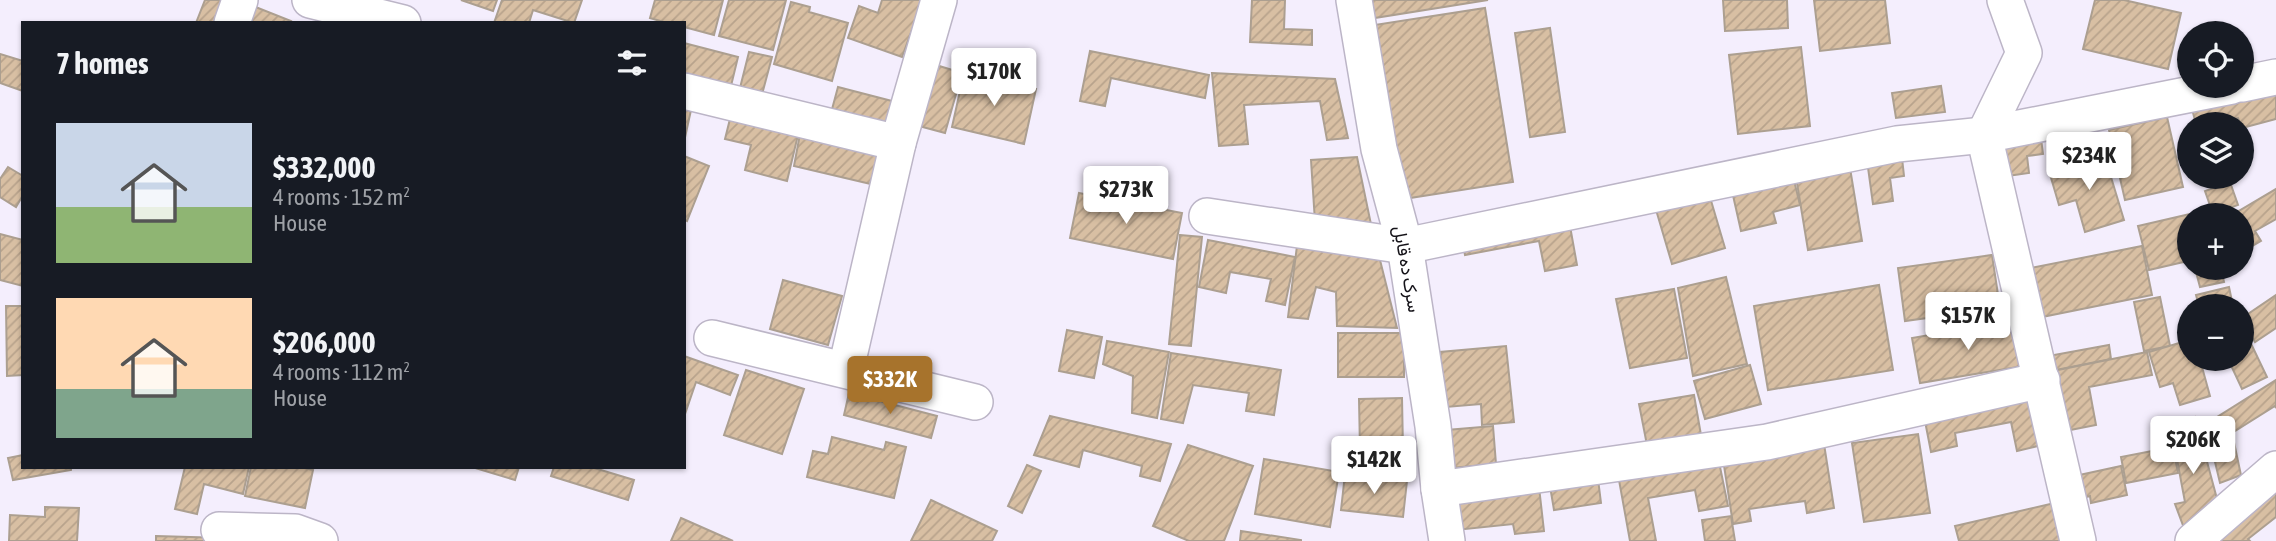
<!DOCTYPE html>
<html lang="en">
<head>
<meta charset="utf-8">
<style>
	:root { --surface:#171b24; --page:#20242c; --text:#f1f3f6; --muted:#9ea1a6; --accent:#a7732c }
	body { margin:0; font-family:"Asap Condensed",Vazirmatn,sans-serif; background:var(--page); color:var(--text); height:100vh; display:flex; flex-direction:column; font-size:26px; white-space:nowrap }
	* { box-sizing:border-box; margin:0 }
	p { font-size:23px; color:var(--muted) }
	.icon { flex:none; width:38px; height:38px; fill:none; stroke:currentColor; stroke-width:2; stroke-linecap:round; stroke-linejoin:round }
	.map { position:relative; flex:1; overflow:hidden }
	.sheet { position:absolute; left:21px; top:21px; width:665px; height:448px; display:flex; flex-direction:column; background:var(--surface); border-radius:0px; box-shadow:0 2px 5px #0004 }
	.sheet>* { flex:none }
	.controls { position:absolute; left:2177px; top:21px; display:grid; gap:14px }
	.controls a { display:grid; place-items:center; width:77px; height:77px; border-radius:50%; background:var(--surface); box-shadow:0 2px 5px #0004; font-size:35px }
	.price { position:absolute; translate:-50% -60px; padding:0 16px; border-radius:7px; background:#fff; color:#222; font-size:23px; line-height:46px; filter:drop-shadow(0 2px 4px #0008) }
	.price::after { content:''; position:absolute; left:50%; top:42px; width:21px; height:16px; margin-left:-10px; background:inherit; clip-path:polygon(0 0,100% 0,50% 100%) }
	.price.active { background:var(--accent); color:#fff }
	ul { padding:0; list-style:none }
	li { display:flex; align-items:center; gap:21px; height:175px; padding:0 35px }
	li span { display:grid; place-items:center; flex:none; width:196px; height:140px; border-radius:0px; color:#555 }
	li>.icon { margin-inline-start:auto }
	span .icon { width:84px; height:84px; fill:#fffc; stroke-width:1 }
	li b { font-size:30px }
	h2 { display:flex; justify-content:space-between; align-items:center; height:84px; padding:0 35px; font-size:30px }
	.map>svg:first-child { display:block }
</style>
</head>
<body>
<div class="map">
<svg width="2276" height="541" viewBox="0 0 2276 541">
	<defs>
		<pattern id="building-hatch" width="6" height="6" patternUnits="userSpaceOnUse" patternTransform="scale(1.75)"><rect width="6" height="6" fill="#d8bfa3"/><path d="M-1 1l2-2M0 6l6-6M5 7l2-2" fill="none" stroke="#b8a38c"/></pattern>
	</defs>
	<rect width="100%" height="100%" fill="#f4eefd"/>
	<g fill="url(#building-hatch)" stroke="#ac9f90" stroke-width="2">
		<path d="M205,0h17l-2,23h-24z"/>
		<path d="M461,0h36l-4,11z"/>
		<path d="M502,0h80l-8,23 -41,-13 -4,13h-35z"/>
		<path d="M655,0h68l-9,35 -30,-8v-4h-17l-17,-5z"/>
		<path d="M729,0h57l-13,50 -54,-14z"/>
		<path d="M882,0h41l-21,57 -54,-19 11,-32 19,7z"/>
		<path d="M1252,0h33l-1,29 28,1v15l-62,-3z"/>
		<path d="M1359,0h129l-126,20z"/>
		<path d="M1723,0h64l1,28 -63,3z"/>
		<path d="M1814,0h71l5,43 -70,8z"/>
		<path d="M2095,0h29l57,13 -13,56 -85,-20z"/>
		<path d="M243,2l48,19 -1,2h-55z"/>
		<path d="M791,2l19,5 -1,5 39,11 -16,58 -58,-17z"/>
		<path d="M1485,8l28,174 -116,18 -29,-174z"/>
		<path d="M1550,28l15,104 -35,5 -15,-104z"/>
		<path d="M684,43l54,14 -8,33 -46,-13z"/>
		<path d="M1801,47l9,79 -72,8 -9,-79z"/>
		<path d="M1090,51l119,24 -4,23 -94,-20 -6,28 -25,-5z"/>
		<path d="M749,52l23,5 -11,41 -22,-6z"/>
		<path d="M0,54l23,7v30l-23,-8z"/>
		<path d="M936,65l26,8 -17,60 -26,-7z"/>
		<path d="M964,73l72,16 -12,55 -72,-17z"/>
		<path d="M1212,73l123,6 13,59 -21,2 -7,-39 -76,4 4,39 -29,2z"/>
		<path d="M1941,86l4,26 -49,6 -4,-25z"/>
		<path d="M838,87l54,14 -7,26 -54,-14z"/>
		<path d="M2276,87v32l-34,9 -4,-10 -24,6h-18l-4,-15z"/>
		<path d="M684,109l7,1 -7,32z"/>
		<path d="M2167,117l16,70 -58,13 -16,-70z"/>
		<path d="M730,119l68,16 -11,46 -42,-11 6,-25 -26,-6z"/>
		<path d="M2094,120l6,25 -48,10 -5,-26z"/>
		<path d="M2040,131l3,23 -16,2 2,17 -29,4 -6,-40z"/>
		<path d="M800,134l83,19 -8,32 -81,-19z"/>
		<path d="M1901,149l3,27 -14,2 3,23 -20,3 -7,-51z"/>
		<path d="M2104,154l20,66 -39,12 -9,-32 -17,5 -10,-34z"/>
		<path d="M684,156l25,10 -22,55 -3,-2z"/>
		<path d="M1357,157l16,77 -58,-12 -4,-62z"/>
		<path d="M1849,162l13,79 -54,9 -13,-79z"/>
		<path d="M8,167l15,9v19l-7,12 -16,-10v-18z"/>
		<path d="M1791,168l9,37 -27,7 3,11 -35,8 -11,-49z"/>
		<path d="M2230,182l8,23 -25,9 -8,-23z"/>
		<path d="M1707,187l18,61 -53,16 -18,-61z"/>
		<path d="M2276,189v30l-21,12 6,10 -19,11v-37h-10z"/>
		<path d="M1079,193l103,20 -9,46 -103,-21z"/>
		<path d="M2203,211l1,4h-15v28l-5,2 4,16 -39,9 -11,-44z"/>
		<path d="M1568,215l9,50 -32,6 -6,-30 -74,14 -4,-19z"/>
		<path d="M0,234l23,6v46l-23,-6z"/>
		<path d="M1180,235l22,2 -11,109 -22,-2z"/>
		<path d="M1298,238l81,18 18,72 -60,-2 -1,-34 -20,-5 -8,32 -20,-2z"/>
		<path d="M1208,240l87,17 -10,48 -19,-4 5,-22 -41,-7 -4,21 -27,-6z"/>
		<path d="M2142,246l10,49 -115,23 -11,-49z"/>
		<path d="M1992,255l8,53 -95,13 -7,-53z"/>
		<path d="M2195,268h26l3,14 -24,5z"/>
		<path d="M1726,277l21,87 -54,12 -15,-88z"/>
		<path d="M783,280l59,16 -14,49 -58,-16z"/>
		<path d="M1879,285l14,85 -125,20 -14,-84z"/>
		<path d="M2229,287l4,19h-34l-3,-11z"/>
		<path d="M1674,289l13,69 -57,10 -14,-69z"/>
		<path d="M2276,295v33l-21,14 -13,-20v-4z"/>
		<path d="M2160,297l10,49 -26,5 -10,-49z"/>
		<path d="M6,306h17v69l-16,1z"/>
		<path d="M2016,320l8,46 -104,17 -8,-45z"/>
		<path d="M2244,329l23,48 -25,12 -14,-30h14v-29z"/>
		<path d="M1067,330l35,7 -8,41 -35,-7z"/>
		<rect x="1338" y="333" width="66" height="44"/>
		<path d="M2189,340v19l35,1 -22,7 8,29 -30,9 -7,-22 -13,4 -11,-35z"/>
		<path d="M1107,341l62,11 -12,66 -25,-5 1,-37 -30,-12z"/>
		<path d="M2109,345l2,14 -65,13 -3,-15z"/>
		<path d="M1506,346l8,76 -32,3 -1,-21 -35,3 -6,-55z"/>
		<path d="M2147,352l5,23 -63,12 7,38 -31,6 -12,-60z"/>
		<path d="M1171,353l110,17 -7,45 -28,-4 3,-18 -56,-8 -10,38 -22,-4z"/>
		<path d="M684,356l54,19 -8,20 -34,-13 -12,35z"/>
		<path d="M1750,365l11,39 -56,15 -11,-38z"/>
		<path d="M746,370l58,19 -22,65 -58,-19z"/>
		<path d="M2276,380v28l-1,-2 -43,27 9,42 -21,8 -14,-59z"/>
		<path d="M849,393l88,23 -6,22 -87,-23z"/>
		<path d="M1694,395l7,40 -54,10 -8,-41z"/>
		<path d="M2031,395l11,50 -25,6 -6,-29 -56,11 2,13 -26,6 -7,-36z"/>
		<path d="M1402,398l1,51 -43,1 -1,-51z"/>
		<path d="M1050,416l121,28 -11,37 -20,-5 2,-10 -59,-16 -4,17 -45,-12z"/>
		<path d="M2195,417l25,93 -33,26 -12,-32 10,-2 -15,-80z"/>
		<path d="M1493,426l3,38 -46,4 -3,-38z"/>
		<path d="M1918,434l12,79 -66,9 -12,-79z"/>
		<path d="M832,437l52,13 2,-8 20,5 -12,51 -87,-21 6,-26 15,3z"/>
		<path d="M1824,444l10,64 -27,5 -2,-12 -56,8 2,12 -18,3 -10,-65z"/>
		<path d="M1188,445l65,21 -29,75h-35l-36,-15z"/>
		<path d="M2173,447l5,26 -52,10 -5,-26z"/>
		<path d="M23,455v12h48v3l-58,10 -5,-22z"/>
		<path d="M1264,459l75,13 -9,55 -75,-13z"/>
		<path d="M1719,462l9,44 -29,5 -4,-21 -47,8 8,43h-26l-11,-61z"/>
		<path d="M1027,465l14,6 -19,42 -14,-7z"/>
		<path d="M2121,466l6,29 -36,8 -1,-7 -15,4 -5,-23z"/>
		<path d="M185,467h64l-6,27 -39,-10 -7,30 -22,-5z"/>
		<path d="M251,467h49l13,3 -8,38 -60,-12z"/>
		<path d="M472,467h47l-4,13z"/>
		<path d="M554,467h37l43,13 -6,20 -77,-24z"/>
		<path d="M1345,474l62,7 -4,36 -62,-7z"/>
		<path d="M1598,479l3,24 -47,7 -4,-24z"/>
		<path d="M2276,484v33l-28,22 2,2h-36z"/>
		<path d="M1539,487l5,44 -29,3 -2,-10 -57,6 -4,-33z"/>
		<path d="M931,500l66,31 -5,10h-81z"/>
		<path d="M2059,502l10,39h-110l-4,-15z"/>
		<path d="M45,507l34,1 -2,33h-68l1,-26 35,2z"/>
		<path d="M1731,516l4,25h-30l-3,-21z"/>
		<path d="M681,518l52,23h-62z"/>
		<path d="M1241,531l60,9v1h-61z"/>
		<path d="M156,536l68,2v3h-68z"/>
	</g>
	<g fill="none" stroke-linecap="round" stroke-linejoin="round">
		<g stroke="#bcb5c7" stroke-width="38">
			<g id="street">
				<path d="M310,0l93,23"/>
				<path d="M1354,0l25,149 26,97 28,180 6,63 8,52"/>
				<path d="M2005,0l19,53 -40,82 94,406"/>
				<path d="M232,23l8,-23"/>
				<path d="M2242,84l34,-7"/>
				<path d="M684,91l214,52"/>
				<path d="M1207,216l198,30 492,-102 87,-9 248,-49"/>
				<path d="M712,338l263,64"/>
				<path d="M846,369l52,-226 41,-143"/>
				<path d="M1439,489l328,-47 275,-62"/>
				<path d="M219,530l76,2 25,9"/>
				<path d="M2193,541l83,-72"/>
			</g>
		</g>
		<use href="#street" stroke="#fff" stroke-width="35"/>
	</g>
	<g text-anchor="middle" stroke-width="5" stroke-linejoin="round" paint-order="stroke">
		<g font-size="18" fill="#151319" stroke="#fff">
			<text transform="translate(1407 269) rotate(80)" y="6">سرک ده قابل</text>
		</g>
	</g>
</svg>
<div class="controls">
<a><svg class="icon" aria-label="locate" viewBox="0 0 24 24"><circle cx="12" cy="12" r="6"/><path d="M12 2v4M12 18v4M2 12h4M18 12h4"/></svg></a>
<a><svg class="icon" aria-label="layers" viewBox="0 0 24 24"><path d="M12 4l9 5-9 5-9-5zM3 14l9 5 9-5"/></svg></a>
<a>+</a>
<a>−</a>
</div>
<b class="price" style="left:994px;top:108px">$170K</b>
<b class="price" style="left:2089px;top:192px">$234K</b>
<b class="price" style="left:1126px;top:226px">$273K</b>
<b class="price" style="left:1968px;top:352px">$157K</b>
<b class="price active" style="left:890px;top:416px">$332K</b>
<b class="price" style="left:2193px;top:476px">$206K</b>
<b class="price" style="left:1374px;top:496px">$142K</b>
<section class="sheet">
<h2>7 homes<svg class="icon" aria-label="filters" viewBox="0 0 24 24"><path d="M4 7h16M4 17h16"/><circle cx="9" cy="7" r="2"/><circle cx="15" cy="17" r="2"/></svg></h2>
<ul>
<li><span style="background:linear-gradient(#c9d6e8 60%,#8fb573 0)"><svg class="icon" aria-label="home" viewBox="0 0 24 24"><path d="M3 11l9-7 9 7M6 9v11h12V9"/></svg></span><div><b>$332,000</b><p>4 rooms · 152 m²</p><p>House</p></div></li>
<li><span style="background:linear-gradient(#ffd9b3 65%,#7fa58c 0)"><svg class="icon" aria-label="home" viewBox="0 0 24 24"><path d="M3 11l9-7 9 7M6 9v11h12V9"/></svg></span><div><b>$206,000</b><p>4 rooms · 112 m²</p><p>House</p></div></li>
</ul>
</section>
</div>
</body>
</html>
